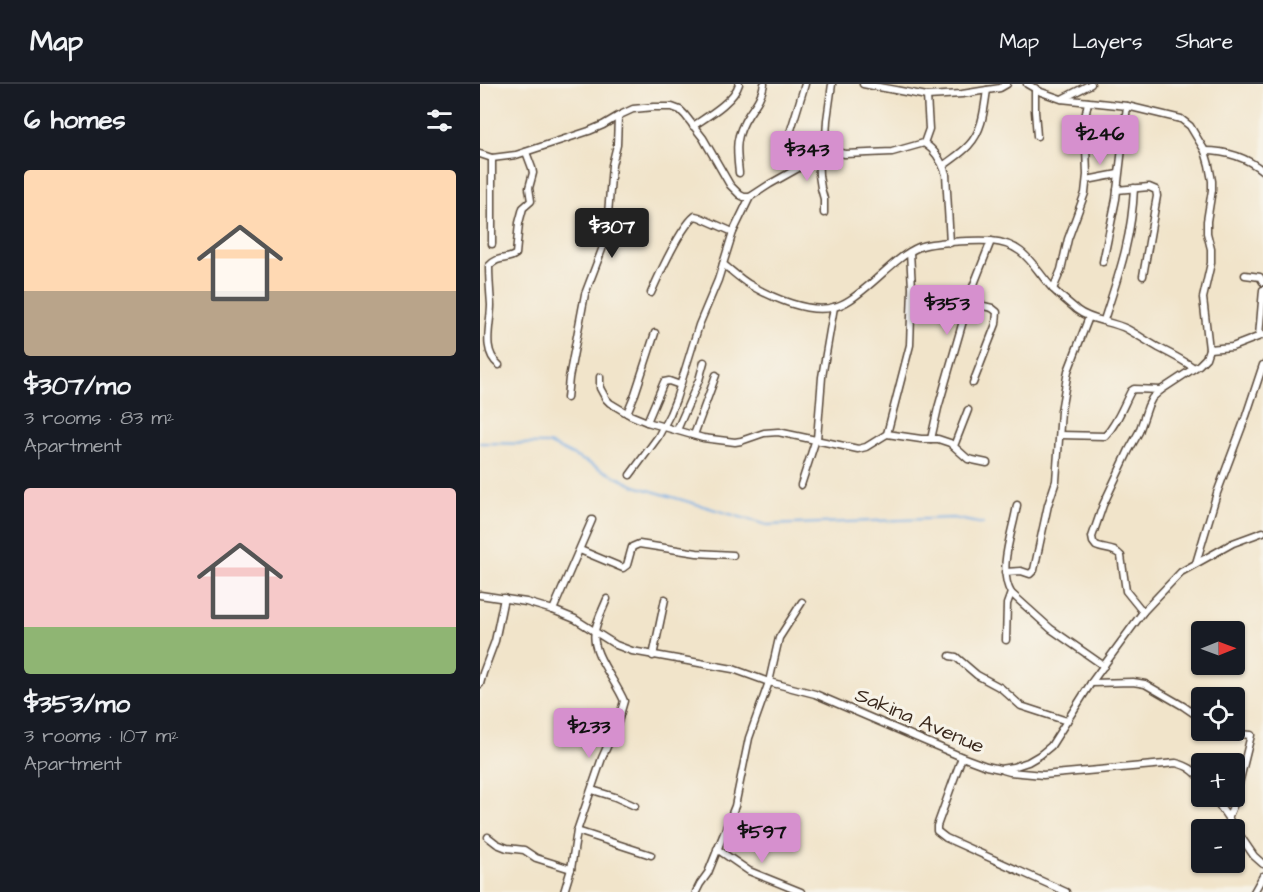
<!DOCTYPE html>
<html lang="en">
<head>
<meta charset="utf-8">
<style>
	:root { --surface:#171b24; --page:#242831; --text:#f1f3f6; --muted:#9ea1a6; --line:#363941; --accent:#d690ce }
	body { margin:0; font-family:"Architects Daughter",sans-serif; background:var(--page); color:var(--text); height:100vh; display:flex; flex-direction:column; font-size:22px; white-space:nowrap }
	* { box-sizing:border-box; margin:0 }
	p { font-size:20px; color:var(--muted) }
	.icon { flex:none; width:33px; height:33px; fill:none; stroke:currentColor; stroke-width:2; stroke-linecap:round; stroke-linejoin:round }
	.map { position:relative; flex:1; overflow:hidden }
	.drawer { display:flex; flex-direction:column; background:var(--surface); width:480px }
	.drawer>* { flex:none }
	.needle { width:39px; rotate:89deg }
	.tools { position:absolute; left:711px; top:537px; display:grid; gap:12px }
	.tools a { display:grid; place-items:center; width:54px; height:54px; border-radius:6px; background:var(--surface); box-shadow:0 2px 4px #0004; font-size:30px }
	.price { position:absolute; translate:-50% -51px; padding:0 14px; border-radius:6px; background:var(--accent); color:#111; font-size:20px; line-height:39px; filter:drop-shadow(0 2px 3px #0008) }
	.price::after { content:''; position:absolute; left:50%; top:36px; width:18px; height:14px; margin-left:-9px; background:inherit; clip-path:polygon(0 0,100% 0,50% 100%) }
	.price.current { background:#222; color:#fff }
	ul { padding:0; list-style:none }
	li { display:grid; align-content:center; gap:12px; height:318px; padding:0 24px }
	li span { display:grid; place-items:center; height:186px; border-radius:6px; color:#555 }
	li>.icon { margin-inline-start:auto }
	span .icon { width:108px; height:108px; fill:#fffc; stroke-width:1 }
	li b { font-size:26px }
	h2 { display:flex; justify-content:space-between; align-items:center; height:72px; padding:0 24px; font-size:26px }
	header { display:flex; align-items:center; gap:36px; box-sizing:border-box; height:84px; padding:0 30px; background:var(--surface); border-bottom:2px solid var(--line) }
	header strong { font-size:28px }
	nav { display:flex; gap:33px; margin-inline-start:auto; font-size:21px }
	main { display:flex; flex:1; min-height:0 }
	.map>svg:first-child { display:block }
</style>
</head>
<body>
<header>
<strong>Map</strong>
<nav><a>Map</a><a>Layers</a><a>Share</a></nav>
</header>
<main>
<section class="drawer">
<h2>6 homes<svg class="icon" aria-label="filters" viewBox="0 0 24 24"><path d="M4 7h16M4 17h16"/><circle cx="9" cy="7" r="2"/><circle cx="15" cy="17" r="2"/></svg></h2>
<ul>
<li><span style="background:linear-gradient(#ffd9b3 65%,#b9a48a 0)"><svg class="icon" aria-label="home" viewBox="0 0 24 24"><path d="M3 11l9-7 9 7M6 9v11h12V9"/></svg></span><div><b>$307/mo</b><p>3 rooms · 83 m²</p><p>Apartment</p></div></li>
<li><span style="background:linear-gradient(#f6c9c9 75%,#8fb573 0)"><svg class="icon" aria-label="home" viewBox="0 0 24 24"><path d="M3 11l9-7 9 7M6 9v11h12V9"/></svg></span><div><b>$353/mo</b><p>3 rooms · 107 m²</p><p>Apartment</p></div></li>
</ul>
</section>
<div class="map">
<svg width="783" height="808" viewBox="0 0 783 808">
	<rect width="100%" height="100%" fill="#f7f3e8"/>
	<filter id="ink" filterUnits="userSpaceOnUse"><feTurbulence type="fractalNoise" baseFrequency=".0167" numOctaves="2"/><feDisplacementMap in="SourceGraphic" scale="12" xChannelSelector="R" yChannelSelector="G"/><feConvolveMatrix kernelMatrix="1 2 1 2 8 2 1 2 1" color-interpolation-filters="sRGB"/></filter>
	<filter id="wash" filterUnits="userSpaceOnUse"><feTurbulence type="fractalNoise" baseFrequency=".008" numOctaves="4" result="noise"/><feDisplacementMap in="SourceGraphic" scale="24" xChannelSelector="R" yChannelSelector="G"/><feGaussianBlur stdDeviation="1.35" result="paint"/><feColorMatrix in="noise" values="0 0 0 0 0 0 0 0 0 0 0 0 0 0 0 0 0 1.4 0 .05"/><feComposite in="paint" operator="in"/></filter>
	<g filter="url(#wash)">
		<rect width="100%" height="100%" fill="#f1e4ca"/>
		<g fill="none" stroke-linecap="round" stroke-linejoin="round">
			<path stroke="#76ace4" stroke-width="2" d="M0,359l70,1 85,42 132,39 186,-7 30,6"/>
		</g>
	</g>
	<g filter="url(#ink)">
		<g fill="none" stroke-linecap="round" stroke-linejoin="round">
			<g stroke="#564638" stroke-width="9">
				<g id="minor">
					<path d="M383,0l64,12 35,-2 38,-6 7,-4"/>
					<path d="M547,0l14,8 20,7 66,7 54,13 9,7 15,25 4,14 3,16v9l-5,31v12l4,16v14l-8,35 6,51 -3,9 -7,7 -38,25 -9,8 -4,8 -9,26 -10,18 -26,55 -11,32 1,5 3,4c8,4 19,2 25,10l5,35 17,21"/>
					<path d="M555,4v23l2,25"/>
					<path d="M582,15l29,-15"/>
					<path d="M213,42c15,-10 41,-25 46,-42"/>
					<path d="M346,53l6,13 4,2 9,2 47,-2 32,-9 5,-14 -2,-33"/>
					<path d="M444,59c11,7 18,19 22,31l4,69"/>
					<path d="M306,62l19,-62"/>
					<path d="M338,67l1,24 2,13 3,11v14"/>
					<path d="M725,67c22,0 41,6 58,20"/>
					<path d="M0,70l12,4 24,-3 73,-24 14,-6 17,-10 13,-6 21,-2h18l8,3 5,5 18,23 27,47 10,10 4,2h6l20,-13 32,-18 13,-11 11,-18 1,-17 5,-36"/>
					<path d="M463,82c9,-7 19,-13 26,-21 14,-15 15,-36 18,-55"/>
					<path d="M259,89c-3,-26 -4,-37 10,-59 7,-10 13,-18 15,-30"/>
					<path d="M607,96l31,-6"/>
					<path d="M637,106l32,-3 7,3 1,6 -14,80"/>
					<path d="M12,160v-86"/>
					<path d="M623,178l13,-63 11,-93"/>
					<path d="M243,180c9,7 18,16 29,22 21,12 57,28 82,21 13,-3 24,-13 34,-21 16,-13 32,-31 51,-39 12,-5 57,-7 72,-6 35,3 41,25 62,48 7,7 16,14 24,21 14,11 34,11 50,19 11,6 21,13 32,19 12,6 24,12 35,20"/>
					<path d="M765,191l15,2 3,5"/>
					<path d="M573,205l8,-19 7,-31 17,-46 2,-18 -2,-57 3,-16"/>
					<path d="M171,209c8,-18 30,-66 44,-77l4,1 34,15"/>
					<path d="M487,218l25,6 5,4 -1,12 -23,59"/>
					<path d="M624,236c15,-46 28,-82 30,-132"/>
					<path d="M779,252l4,-46"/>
					<path d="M729,265l23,-2 31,-12"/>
					<path d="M19,281c-18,-14 -8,-41 -8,-60 -1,-13 -2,-26 -2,-39 10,-11 18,-5 27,-12l3,-31 4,-15 8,-7 -2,-13 4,-15 -1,-5 -6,-16"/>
					<path d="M120,293v11l6,11 4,4 20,12 17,7 56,16 32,4 6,-1 23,-8 14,-1 80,17 8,-2 21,-13 34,5h17l12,4 18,16 19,4"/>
					<path d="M87,314l2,-20 16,-84 21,-55 6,-74 5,-20 1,-28"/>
					<path d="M147,329l8,-19 20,-61"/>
					<path d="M167,338l17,-40 5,-1 11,4"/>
					<path d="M197,346l22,-50 5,-18"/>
					<path d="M407,350l23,-89 2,-57 -2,-36"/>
					<path d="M214,351l22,-60"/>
					<path d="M580,351l45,1c12,-12 18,-30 26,-45l3,-2 27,1"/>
					<path d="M337,355l5,-62 12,-70"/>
					<path d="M451,355l7,-31 25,-87 4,-19 24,-61"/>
					<path d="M474,362l14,-36"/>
					<path d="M150,391l28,-38 12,-23 6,-15 23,-74 19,-45 15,-48 17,-35"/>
					<path d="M321,401l15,-46"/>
					<path d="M537,421c-4,27 -20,63 -6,88l40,36 53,37"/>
					<path d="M100,466l43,18 4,-3 5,-18 7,-3 58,9 36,2"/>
					<path d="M716,479l21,-70 29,-77 17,-51"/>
					<path d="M525,488l16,-1 9,3 4,-4 14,-65 8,-24 5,-70 7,-40 21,-54"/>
					<path d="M0,511l46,7 27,8 22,9 41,26 16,6 101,18 36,13 46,12 147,63 24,9 14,3 13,-2 15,-5 12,-7 11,-9 40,-63 52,-71 38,-40 52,-29 30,-11"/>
					<path d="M73,526l39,-90"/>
					<path d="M526,556l1,-36 4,-11"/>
					<path d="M173,572l12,-57"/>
					<path d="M470,572l6,1 21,18 24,13 20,18 46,15"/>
					<path d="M611,599l42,-1 12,2 38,22 19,13"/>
					<path d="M0,600l3,-11 12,-32 9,-43"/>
					<path d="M739,646l5,3 27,2 -17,69 -6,14"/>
					<path d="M482,673l-25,69v5l9,7 120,54"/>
					<path d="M523,686l7,2 33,3 133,-12c12,3 18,7 26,17"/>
					<path d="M112,706l23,7 20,9"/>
					<path d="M733,712l41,60 9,8"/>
					<path d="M97,747l74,24"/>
					<path d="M8,753l9,7 10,4 17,2 12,8 35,11"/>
					<path d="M237,765l32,22 52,21"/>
					<path d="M84,808l7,-23 6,-38 25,-73 16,-36 6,-21c-8,-20 -34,-49 -29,-70 2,-11 8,-22 12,-32"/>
					<path d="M216,808l4,-8 8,-11 27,-67 14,-68 20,-56 10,-44 23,-36"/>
					<path d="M774,808l9,-16"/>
				</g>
			</g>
			<use href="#minor" stroke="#fff" stroke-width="6"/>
		</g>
	</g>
	<g text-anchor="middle" stroke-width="6" stroke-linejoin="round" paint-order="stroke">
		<g font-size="21" fill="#3b2a1e" stroke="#f7f3e8">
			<text transform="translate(440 636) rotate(23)" y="7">Sakina Avenue</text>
		</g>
	</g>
</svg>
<div class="tools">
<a><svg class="needle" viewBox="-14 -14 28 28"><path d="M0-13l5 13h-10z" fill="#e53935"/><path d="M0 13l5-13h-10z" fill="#9ea1a6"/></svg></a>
<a><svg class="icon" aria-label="locate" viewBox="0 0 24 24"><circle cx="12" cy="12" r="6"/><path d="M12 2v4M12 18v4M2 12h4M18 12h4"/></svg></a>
<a>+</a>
<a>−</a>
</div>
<b class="price" style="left:620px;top:82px">$246</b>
<b class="price" style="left:327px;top:98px">$343</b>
<b class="price current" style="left:132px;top:175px">$307</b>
<b class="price" style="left:467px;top:252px">$353</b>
<b class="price" style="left:109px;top:675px">$233</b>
<b class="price" style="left:282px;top:780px">$597</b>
</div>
</main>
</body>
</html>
